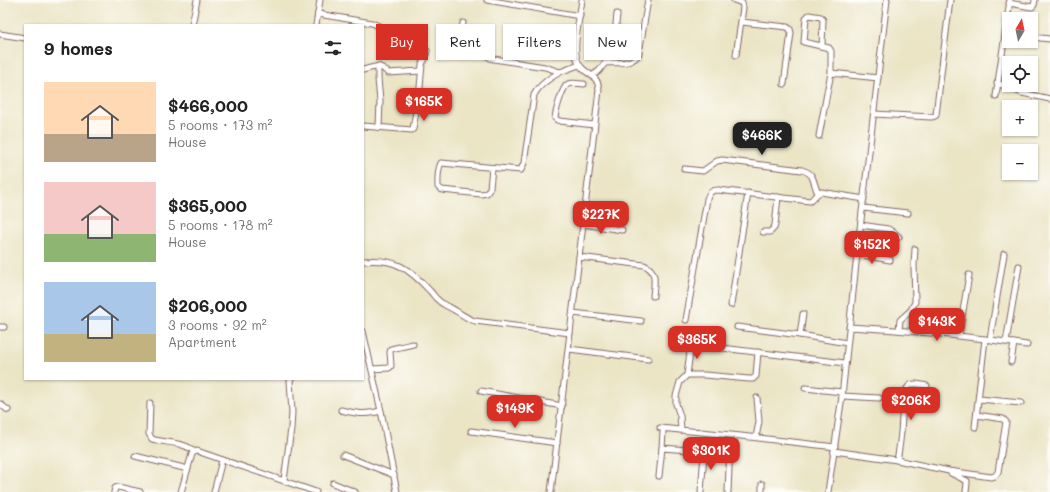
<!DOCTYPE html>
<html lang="en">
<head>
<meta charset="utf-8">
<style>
	:root { --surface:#fff; --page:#f2f2f2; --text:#222; --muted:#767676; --accent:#d93025 }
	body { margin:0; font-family:Mali,sans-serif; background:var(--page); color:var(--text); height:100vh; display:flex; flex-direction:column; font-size:15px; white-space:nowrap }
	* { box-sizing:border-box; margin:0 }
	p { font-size:13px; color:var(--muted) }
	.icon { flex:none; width:22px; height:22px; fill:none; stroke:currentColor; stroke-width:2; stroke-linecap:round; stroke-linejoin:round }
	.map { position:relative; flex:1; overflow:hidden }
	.drawer { position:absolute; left:24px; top:24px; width:340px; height:356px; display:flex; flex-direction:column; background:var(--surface); border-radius:0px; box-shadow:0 1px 3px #0004 }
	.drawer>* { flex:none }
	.guide { position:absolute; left:376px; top:24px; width:380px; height:36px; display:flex; gap:8px }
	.needle { width:26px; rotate:9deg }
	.fabs { position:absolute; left:1002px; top:12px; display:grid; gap:8px }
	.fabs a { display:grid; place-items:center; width:36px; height:36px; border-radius:0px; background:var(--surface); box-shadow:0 1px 3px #0004; font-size:20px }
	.price { position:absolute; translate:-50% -34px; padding:0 9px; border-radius:8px; background:var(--accent); color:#fff; font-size:13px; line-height:26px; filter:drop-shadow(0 1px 2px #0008) }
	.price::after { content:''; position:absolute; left:50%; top:24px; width:12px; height:9px; margin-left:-6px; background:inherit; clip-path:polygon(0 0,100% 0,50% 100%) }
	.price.selected { background:#222; color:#fff }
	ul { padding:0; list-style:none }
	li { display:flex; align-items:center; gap:12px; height:100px; padding:0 20px }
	li span { display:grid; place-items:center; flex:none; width:112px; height:80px; border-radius:0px; color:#555 }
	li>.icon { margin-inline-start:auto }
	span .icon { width:48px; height:48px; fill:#fffc; stroke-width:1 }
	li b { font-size:17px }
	h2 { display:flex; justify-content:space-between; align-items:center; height:48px; padding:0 20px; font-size:17px }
	.tag { padding:0 14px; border-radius:0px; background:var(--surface); box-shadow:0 1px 3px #0004; font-size:14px; line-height:36px }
	.tag.selected { background:var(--accent); color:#fff }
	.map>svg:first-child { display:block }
</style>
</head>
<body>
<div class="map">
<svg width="1050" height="492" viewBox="0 0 1050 492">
	<rect width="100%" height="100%" fill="#fdfcf7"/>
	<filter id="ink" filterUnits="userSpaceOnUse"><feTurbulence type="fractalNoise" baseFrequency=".025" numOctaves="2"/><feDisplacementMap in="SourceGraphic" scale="8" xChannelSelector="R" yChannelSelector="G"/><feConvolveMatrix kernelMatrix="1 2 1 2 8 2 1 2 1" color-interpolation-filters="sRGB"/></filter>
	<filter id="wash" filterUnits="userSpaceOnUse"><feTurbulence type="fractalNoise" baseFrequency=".012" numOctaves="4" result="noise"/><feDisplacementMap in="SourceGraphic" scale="16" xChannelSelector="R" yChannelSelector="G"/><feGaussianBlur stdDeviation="0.9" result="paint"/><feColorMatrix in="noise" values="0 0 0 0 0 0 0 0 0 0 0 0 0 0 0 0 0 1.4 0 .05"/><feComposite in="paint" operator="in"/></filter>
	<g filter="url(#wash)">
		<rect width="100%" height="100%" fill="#ebe5c6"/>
	</g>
	<g filter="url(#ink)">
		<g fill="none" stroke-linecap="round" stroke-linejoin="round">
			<g stroke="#826461" stroke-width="7">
				<g id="minor">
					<path d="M487,0l93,16"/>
					<path d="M734,0l8,3 1,5 -7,47"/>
					<path d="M1009,3l23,4 2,-2 1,-5"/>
					<path d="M318,14l54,9 20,9 21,4"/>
					<path d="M617,14l-1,10 1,6c9,5 16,6 25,2"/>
					<path d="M741,22l46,5 3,2 1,4 -7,51"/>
					<path d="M463,23l-3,16v6l2,1 18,5 10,7 4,1 51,8 15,5 19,-7"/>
					<path d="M192,25l5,-25"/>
					<path d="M316,25l4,-25"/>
					<path d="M0,34l25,4"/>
					<path d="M1031,37l19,2"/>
					<path d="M822,46l1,-26 -2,-3 -12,-2 -3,3 -2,24 25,6 2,3v22l47,5"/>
					<path d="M378,66v13l2,22 -1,26"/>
					<path d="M363,70c12,-3 16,-7 25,3l33,-2"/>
					<path d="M593,75l6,-4 6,-8c11,-1 28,3 34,-10l9,-53"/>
					<path d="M997,83l25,10 28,6"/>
					<path d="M584,84c-4,0 -12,-2 -16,0 -6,3 -12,27 -13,34l2,2 3,1 34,4"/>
					<path d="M996,96l14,-96"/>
					<path d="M874,114l57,3 4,-1 1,-1 14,-115"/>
					<path d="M363,126l49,4 1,-1 7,-42 2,-23 3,-5 2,-8"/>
					<path d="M819,136l8,-43 4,-20"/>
					<path d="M492,168l-2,20 -3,5 -6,1 -39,-4 -4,-3c0,-8 -1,-16 3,-24l80,7 3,-7 10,-68c6,-11 16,-17 26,-23"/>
					<path d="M684,169l19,2 14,-10 5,-1 80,10c14,4 10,12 16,23"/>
					<path d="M863,208l45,5"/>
					<path d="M583,224l39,6"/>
					<path d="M861,225l27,4 5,3 6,5"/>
					<path d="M763,232h7l4,-4 1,-3 3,-28"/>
					<path d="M857,254l33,6"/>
					<path d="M579,257l65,8c14,6 10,18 9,31"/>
					<path d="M363,261c32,-3 46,7 67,30 3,3 5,7 8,9 5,5 12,7 18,11 7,4 12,8 19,10l95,12"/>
					<path d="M731,305l17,-112"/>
					<path d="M573,313l68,8"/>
					<path d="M686,320l21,-121c2,-7 5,-9 11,-9l92,11c4,-2 6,-8 11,-9l43,7"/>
					<path d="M0,327h4"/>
					<path d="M737,327l63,8 47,8"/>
					<path d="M849,327c60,3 119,9 178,18"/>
					<path d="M899,330l1,-10 11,-10 4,-8 -1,-37 1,-16"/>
					<path d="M363,331l18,80 16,81"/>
					<path d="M800,335l3,-21"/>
					<path d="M959,335l10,-60"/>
					<path d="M990,339l14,-85"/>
					<path d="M674,342l171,21"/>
					<path d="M1006,342l13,-76"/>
					<path d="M569,349l79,10"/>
					<path d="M1011,362l3,-19"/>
					<path d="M372,369l17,-1 2,-2 -1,-14 1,-3 22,-5"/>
					<path d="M687,375h18l44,4h4l3,-3 2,-24"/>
					<path d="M805,388l37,4"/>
					<path d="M481,391l81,15"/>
					<path d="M842,396l37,2"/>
					<path d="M979,399l42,4"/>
					<path d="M150,403l-1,31 3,5c12,4 35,3 42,13l3,-1 119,41"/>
					<path d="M0,404l8,6"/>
					<path d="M341,410c17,4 23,5 40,1"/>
					<path d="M975,427l10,-88"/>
					<path d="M660,428l81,8 94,11"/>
					<path d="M681,430l-1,-14 -4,-12v-8l4,-14 7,-7 4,-31"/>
					<path d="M471,431l86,12"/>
					<path d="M756,437l3,-15 -2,-24"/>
					<path d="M662,448l1,-16"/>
					<path d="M834,451l63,9 52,11 42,6 4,-1 3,-4 8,-50 -3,-3 -26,-4"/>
					<path d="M343,455l51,20"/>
					<path d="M135,456l53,13"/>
					<path d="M897,460c2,-9 3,-18 4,-28 1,-9 1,-41 8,-46 4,-4 13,-1 18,0"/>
					<path d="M951,473l16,8v2l-1,9"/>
					<path d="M659,476l3,-28 40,3 2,3 -3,38"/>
					<path d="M284,480l7,-51 1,-17 -2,-31 1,-2"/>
					<path d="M333,483l22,9"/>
					<path d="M114,492l1,-4 3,-1 22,5"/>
					<path d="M181,492l11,-38 2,-2"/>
					<path d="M214,492l8,-32"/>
					<path d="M551,492l48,-402c-1,-17 -13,-14 -20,-26 -8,-13 1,-48 3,-64"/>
					<path d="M728,492l2,-49"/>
					<path d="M762,492v-8"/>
					<path d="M828,492l14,-96 15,-142 30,-254"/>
				</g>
			</g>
			<use href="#minor" stroke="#fff" stroke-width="5"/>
		</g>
	</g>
</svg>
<div class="fabs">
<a><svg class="needle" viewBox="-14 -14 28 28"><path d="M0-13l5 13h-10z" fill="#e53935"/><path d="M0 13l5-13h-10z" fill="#767676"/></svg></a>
<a><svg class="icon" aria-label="locate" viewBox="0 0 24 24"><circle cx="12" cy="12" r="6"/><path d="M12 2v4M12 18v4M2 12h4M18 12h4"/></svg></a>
<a>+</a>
<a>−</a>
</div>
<b class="price" style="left:424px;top:122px">$165K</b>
<b class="price selected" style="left:762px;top:156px">$466K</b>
<b class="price" style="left:601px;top:235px">$227K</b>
<b class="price" style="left:872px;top:265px">$152K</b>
<b class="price" style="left:937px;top:342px">$143K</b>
<b class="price" style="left:697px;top:360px">$365K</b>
<b class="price" style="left:911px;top:421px">$206K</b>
<b class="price" style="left:515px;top:429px">$149K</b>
<b class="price" style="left:711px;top:471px">$301K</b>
<div class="guide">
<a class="tag selected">Buy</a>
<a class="tag">Rent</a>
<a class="tag">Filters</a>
<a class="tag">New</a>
</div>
<section class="drawer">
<h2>9 homes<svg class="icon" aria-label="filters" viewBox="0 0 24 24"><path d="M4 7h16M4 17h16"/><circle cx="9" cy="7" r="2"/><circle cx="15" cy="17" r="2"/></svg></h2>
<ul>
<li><span style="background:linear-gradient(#ffd9b3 65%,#b9a48a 0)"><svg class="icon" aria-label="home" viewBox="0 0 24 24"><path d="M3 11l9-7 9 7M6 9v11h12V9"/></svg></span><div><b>$466,000</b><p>5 rooms · 173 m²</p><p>House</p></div></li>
<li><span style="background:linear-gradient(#f6c9c9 65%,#8fb573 0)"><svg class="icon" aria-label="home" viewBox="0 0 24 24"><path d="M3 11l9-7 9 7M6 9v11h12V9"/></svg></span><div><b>$365,000</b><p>5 rooms · 178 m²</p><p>House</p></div></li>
<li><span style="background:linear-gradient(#a9c7e8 65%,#c2b280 0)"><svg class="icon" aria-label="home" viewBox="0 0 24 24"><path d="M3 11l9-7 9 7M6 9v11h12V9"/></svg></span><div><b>$206,000</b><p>3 rooms · 92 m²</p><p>Apartment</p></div></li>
</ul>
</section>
</div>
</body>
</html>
